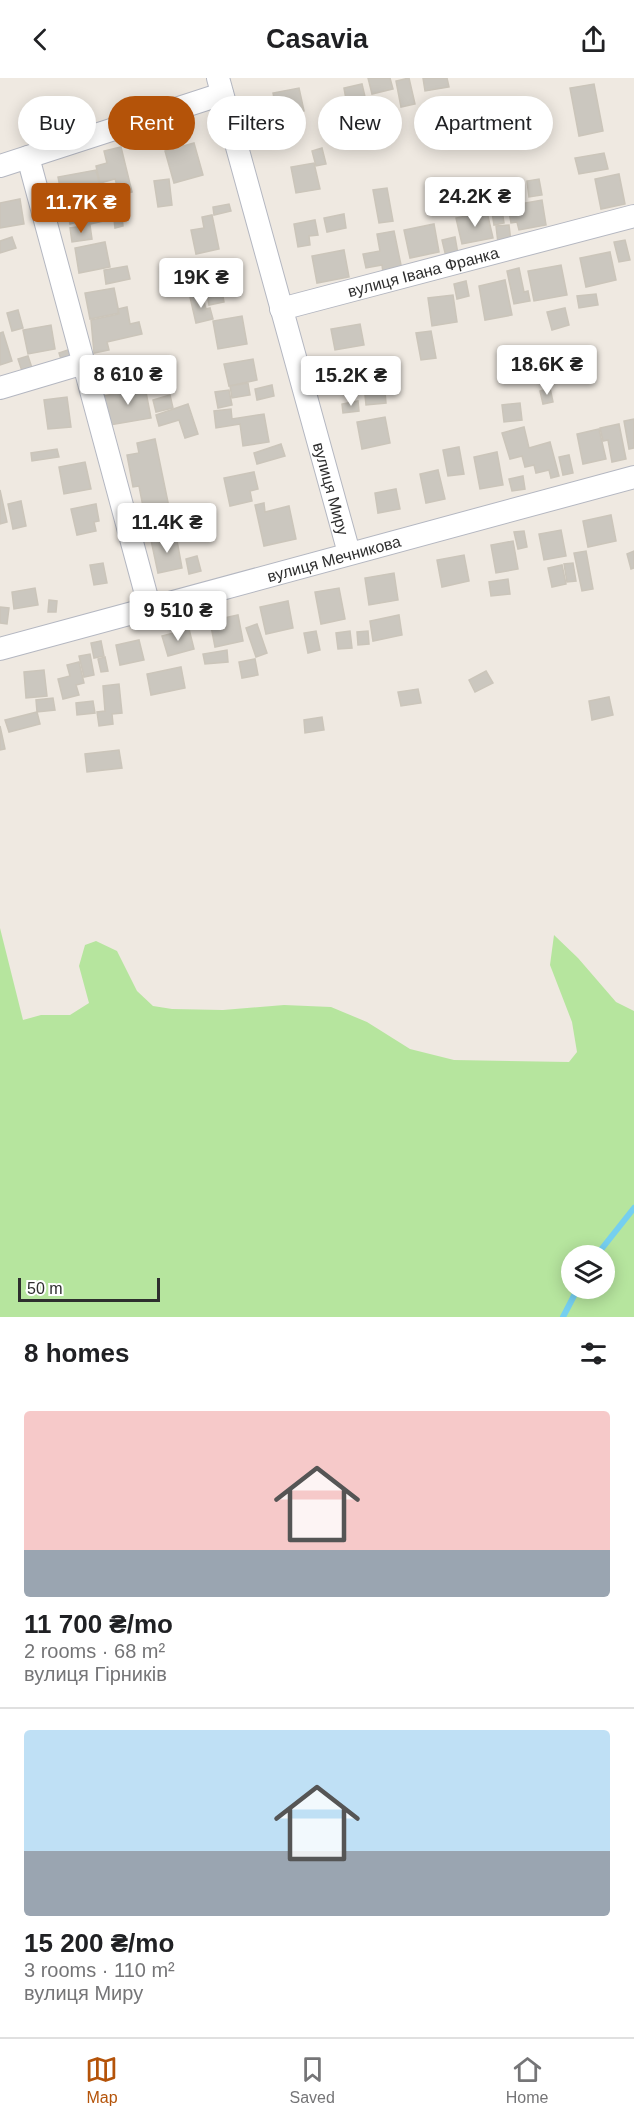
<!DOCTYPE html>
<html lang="en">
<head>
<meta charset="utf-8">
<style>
	:root { --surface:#fff; --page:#f2f2f2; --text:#202124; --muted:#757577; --line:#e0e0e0; --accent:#b45309 }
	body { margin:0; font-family:Helvetica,sans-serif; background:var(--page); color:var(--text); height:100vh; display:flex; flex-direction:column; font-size:22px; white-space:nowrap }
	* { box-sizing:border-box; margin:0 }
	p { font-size:20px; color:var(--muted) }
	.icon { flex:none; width:33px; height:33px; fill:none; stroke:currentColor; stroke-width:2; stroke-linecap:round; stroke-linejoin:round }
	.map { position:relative; height:1239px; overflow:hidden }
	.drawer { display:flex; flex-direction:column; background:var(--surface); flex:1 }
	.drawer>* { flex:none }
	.hud { position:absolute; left:18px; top:18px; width:598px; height:54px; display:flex; gap:12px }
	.tools { position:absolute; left:561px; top:1167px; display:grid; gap:12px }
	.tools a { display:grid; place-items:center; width:54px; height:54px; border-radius:50%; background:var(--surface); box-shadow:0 3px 15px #0003; font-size:30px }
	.scale { position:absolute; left:18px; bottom:15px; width:142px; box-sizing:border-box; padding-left:6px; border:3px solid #2e2e2e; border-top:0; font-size:16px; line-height:21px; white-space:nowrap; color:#2e2e2e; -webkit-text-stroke:4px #fff; paint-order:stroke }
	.price { position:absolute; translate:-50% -51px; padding:0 14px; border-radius:6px; background:#fff; color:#222; font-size:20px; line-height:39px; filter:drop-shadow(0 2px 3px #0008) }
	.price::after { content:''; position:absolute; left:50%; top:36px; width:18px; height:14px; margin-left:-9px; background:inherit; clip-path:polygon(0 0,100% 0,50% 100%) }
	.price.on { background:var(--accent); color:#fff }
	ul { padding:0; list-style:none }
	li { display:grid; align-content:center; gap:12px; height:318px; padding:0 24px }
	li+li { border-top:2px solid var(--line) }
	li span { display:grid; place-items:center; height:186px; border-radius:6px; color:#555 }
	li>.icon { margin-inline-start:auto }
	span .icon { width:108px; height:108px; fill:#fffc; stroke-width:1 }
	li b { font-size:26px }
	h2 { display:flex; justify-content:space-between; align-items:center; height:72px; padding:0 24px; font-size:26px }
	.chip { padding:0 21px; border-radius:27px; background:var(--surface); box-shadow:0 3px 15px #0003; font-size:21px; line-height:54px }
	.chip.on { background:var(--accent); color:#fff }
	header { display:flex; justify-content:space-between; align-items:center; height:78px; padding:0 24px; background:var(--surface); font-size:27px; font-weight:600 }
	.dock { display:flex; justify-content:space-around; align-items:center; height:84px; border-top:2px solid var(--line); background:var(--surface); font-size:16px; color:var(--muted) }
	.dock a { display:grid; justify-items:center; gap:3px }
	.dock .on { color:var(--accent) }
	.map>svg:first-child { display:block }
</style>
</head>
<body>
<header><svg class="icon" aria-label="back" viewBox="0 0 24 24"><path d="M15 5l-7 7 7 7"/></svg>Casavia<svg class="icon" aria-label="share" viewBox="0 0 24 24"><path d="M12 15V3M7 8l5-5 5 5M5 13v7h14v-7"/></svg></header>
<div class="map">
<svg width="634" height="1239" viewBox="0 0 634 1239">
	<rect width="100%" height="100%" fill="#efe9e1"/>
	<path fill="#b6e59e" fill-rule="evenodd" d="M0,850l23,92 18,-5h29l19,-12 -10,-37 6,-21 11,-4 21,10 20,40 16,15 19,3 51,1 61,-5 47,2 36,15 43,27 44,11 115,2 8,-10 -5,-30 -22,-57 4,-30 24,23 38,44 18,9v306h-634zM572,1178h32v32h-32z"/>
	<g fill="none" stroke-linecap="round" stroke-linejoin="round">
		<g stroke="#75cff0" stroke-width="6">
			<path d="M596,1178l38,-48"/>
			<path d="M563,1239l15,-29"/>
		</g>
	</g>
	<g fill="#cbc7bf" stroke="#cbc5ba" stroke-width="1.5">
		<path d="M368,0h22l3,11 -21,5z"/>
		<path d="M409,0l6,26 -14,3 -5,-26z"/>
		<path d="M423,0h24l2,9 -24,4z"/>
		<path d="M362,6l4,17 -19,4 -3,-17z"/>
		<path d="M594,6l9,47 -24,5 -9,-48z"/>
		<path d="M299,10l5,23 -12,3 6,26 -15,3 -10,-50z"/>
		<path d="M194,65l9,32 -29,8 -9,-32z"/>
		<path d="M121,69l11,45 -12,3 -5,-16 -15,4 -4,-17 11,-3 -3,-12z"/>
		<path d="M322,70l4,16 -10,2 -4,-15z"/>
		<path d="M604,75l4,16 -29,5 -4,-16z"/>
		<path d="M314,85l6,26 -24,4 -5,-26z"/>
		<path d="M96,92l4,16 -12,2 4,16 13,-2 3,18 -22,5 -5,-26 -18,3 -5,-25z"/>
		<path d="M619,96l6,30 -24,5 -6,-30z"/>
		<path d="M169,101l3,26 -14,2 -4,-26z"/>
		<path d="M539,101l3,16 -13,2 -2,-16z"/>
		<path d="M514,108l3,17 -15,3 -3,-17z"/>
		<path d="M387,110l6,33 -14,2 -6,-33z"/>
		<path d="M20,121l4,25 -24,4v-25z"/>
		<path d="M542,122l4,25 -27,5 -2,-8 -6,1 -3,-17z"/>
		<path d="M229,126l2,7 -17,4 -1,-8z"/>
		<path d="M78,132l3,11 -11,3 -2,-11z"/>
		<path d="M502,132l2,13 -10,2 -2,-13z"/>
		<path d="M487,134l6,26 -31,6 -6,-26z"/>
		<path d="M344,136l2,14 -19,4 -3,-14z"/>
		<path d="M212,137l7,34 -23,5 -5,-24 13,-2 -2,-11z"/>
		<path d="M122,139l1,9 -8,2 -1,-9z"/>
		<path d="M315,142l3,15 -9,1 1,9 -12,2 -4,-23z"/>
		<path d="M434,146l5,28 -29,6 -6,-28z"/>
		<path d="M90,147l2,14 -20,3 -2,-14z"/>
		<path d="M509,147l2,17 -13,1 -2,-17z"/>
		<path d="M394,153l8,39 -19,3 -1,-8 -16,3 -3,-14 17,-3 -3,-17z"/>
		<path d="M12,159l4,11 -16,5v-12z"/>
		<path d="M455,159l3,17 -12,3 -4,-17z"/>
		<path d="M625,162l5,20 -11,2 -5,-20z"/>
		<path d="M105,164l5,25 -31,6 -4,-25z"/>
		<path d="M344,172l5,27 -32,6 -5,-27z"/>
		<path d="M610,174l6,28 -30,7 -6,-29z"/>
		<path d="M228,185l5,25 -27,5 -5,-25z"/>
		<path d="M561,187l6,30 -33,6 -6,-30z"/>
		<path d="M127,188l3,13 -24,5 -2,-14z"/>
		<path d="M519,190l5,24 4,-1 2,10 -16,3 -7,-33z"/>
		<path d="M505,202l7,35 -27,5 -6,-34z"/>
		<path d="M466,203l3,15 -12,3 -3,-15z"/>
		<path d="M114,210l5,25 -29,6 -5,-26z"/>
		<path d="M222,213l2,11 -15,3 -2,-11z"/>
		<path d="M202,216l4,15 4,-1 3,11 -17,4 -6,-26z"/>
		<path d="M596,216l2,11 -19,3 -2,-12z"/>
		<path d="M453,217l4,27 -25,4 -4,-28z"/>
		<path d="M127,229l3,17 9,-2 3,12 -35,8 2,8 -15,3 -3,-33 28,-6 -1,-5z"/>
		<path d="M565,230l4,17 -17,5 -5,-18z"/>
		<path d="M18,232l5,18 -11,3 -5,-18z"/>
		<path d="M242,238l5,28 -29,5 -5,-28z"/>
		<path d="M360,246l4,21 -29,5 -4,-21z"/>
		<path d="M51,247l4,24 -27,5 -5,-24z"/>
		<path d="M431,253l5,27 -15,2 -5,-27z"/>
		<path d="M3,254l9,29 -12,4v-32z"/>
		<path d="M68,272l2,7 -9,2 -2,-6z"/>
		<path d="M28,278l5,15 -10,3 -5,-15z"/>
		<path d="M133,278l4,16 -5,1 2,10 -28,6 -2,-9 6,-1 -3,-18z"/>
		<path d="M253,281l4,21 -28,6 -5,-22z"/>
		<path d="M394,303l1,10 -10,1 1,11 -20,2 -2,-20z"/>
		<path d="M248,305l2,12 -18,3 -2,-12z"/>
		<path d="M272,307l2,11 -17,4 -2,-11z"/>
		<path d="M145,309l6,31 -41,7 -6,-29z"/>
		<path d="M550,310l3,14 -10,2 -3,-13z"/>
		<path d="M229,312l3,15 -14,3 -3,-16z"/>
		<path d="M170,317l3,13 -17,4 -3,-12z"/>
		<path d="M67,319l4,30 -23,2 -4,-29z"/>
		<path d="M358,323l1,10 -16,2 -1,-9z"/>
		<path d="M520,325l2,17 -18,2 -2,-17z"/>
		<path d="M188,326l10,30 -13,4 -6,-18 -20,6 -3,-11z"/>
		<path d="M231,331l1,10 32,-5 5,28 -26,4 -3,-22 -24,4 -2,-17z"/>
		<path d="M385,339l5,26 -28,6 -5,-27z"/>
		<path d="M634,341v29l-5,1 -5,-28z"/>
		<path d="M619,346l7,35 -14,3 -4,-22 -5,1 -3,-13z"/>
		<path d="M524,349l5,21 21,-6 9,34 -8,2 -2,-8 -13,3 -2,-8 -9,2 -3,-11 -12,3 -8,-26z"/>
		<path d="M599,351l7,30 -23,5 -6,-30z"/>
		<path d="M155,361l15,73 -25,5 -6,-31 -6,1 -6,-32 12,-2 -2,-10z"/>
		<path d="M281,366l4,12 -28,8 -3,-11z"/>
		<path d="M459,369l5,27 -16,2 -5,-26z"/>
		<path d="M57,371l2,8 -27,4 -1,-8z"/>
		<path d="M497,374l6,33 -23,4 -6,-32z"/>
		<path d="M569,377l4,18 -10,2 -4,-18z"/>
		<path d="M85,384l6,27 -27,5 -5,-27z"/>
		<path d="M438,392l7,29 -19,4 -6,-29z"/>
		<path d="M254,394l4,17 -8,2 2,10 -22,5 -6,-28z"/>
		<path d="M523,398l2,13 -13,2 -3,-12z"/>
		<path d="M396,411l4,20 -22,4 -3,-20z"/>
		<path d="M0,412l7,32 -7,2z"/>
		<path d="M21,423l5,25 -13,3 -5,-25z"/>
		<path d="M264,425l1,9 24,-6 7,33 -32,7 -9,-41z"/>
		<path d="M96,426l3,17 -5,1 2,9 -19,4 -6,-26z"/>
		<path d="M611,437l5,26 -28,6 -5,-26z"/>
		<path d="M561,452l5,26 -22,4 -5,-26z"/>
		<path d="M524,453l3,16 -9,2 -4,-17z"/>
		<path d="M176,457l6,33 -24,5 -7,-33z"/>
		<path d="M513,463l5,28 -22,4 -5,-28z"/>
		<path d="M586,473l7,38 -11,2 -8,-38z"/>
		<path d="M634,473v17l-3,1 -4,-15z"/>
		<path d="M464,477l5,26 -27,6 -5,-27z"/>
		<path d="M197,478l4,15 -12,3 -3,-15z"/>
		<path d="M103,485l4,20 -13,2 -4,-20z"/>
		<path d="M573,485l3,18 -9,1 -3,-18z"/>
		<path d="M562,487l4,19 -14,3 -4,-19z"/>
		<path d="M394,495l4,27 -29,5 -4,-27z"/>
		<path d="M508,501l2,15 -19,2 -2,-14z"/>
		<path d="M35,510l3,17 -24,4 -2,-17z"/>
		<path d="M339,510l6,31 -24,5 -6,-32z"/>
		<path d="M49,522l8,1 -1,11h-8z"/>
		<path d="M288,523l5,27 -27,6 -6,-27z"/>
		<path d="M0,529l9,1 -2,16 -7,-1z"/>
		<path d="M238,537l5,26 -28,6 -5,-26z"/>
		<path d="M399,537l3,20 -29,6 -3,-20z"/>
		<path d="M257,546l10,29 -11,4 -10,-29z"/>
		<path d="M189,551l5,20 -26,7 -6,-20z"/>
		<path d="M316,553l4,19 -12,3 -4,-20z"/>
		<path d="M350,553l2,17 -14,1 -2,-16z"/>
		<path d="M368,553l1,13 -11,1 -1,-13z"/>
		<path d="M139,562l5,20 -24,5 -4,-20z"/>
		<path d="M101,563l3,15 -10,2 -3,-15z"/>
		<path d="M227,572l1,12 -23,2 -2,-10z"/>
		<path d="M90,576l4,21 -10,2 -5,-21z"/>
		<path d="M105,579l3,14 -7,1 -3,-13z"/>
		<path d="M255,581l3,16 -16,3 -3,-16z"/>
		<path d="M79,584l5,21 -8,2 3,10 -16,4 -5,-20 12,-3 -3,-11z"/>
		<path d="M181,589l4,21 -34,7 -4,-21z"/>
		<path d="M44,592l3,26 -21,2 -2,-26z"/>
		<path d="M486,593l7,12 -18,9 -6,-12z"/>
		<path d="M119,606l3,29 -10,1 1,10 -14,2 -2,-14 8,-1 -2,-25z"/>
		<path d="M418,611l3,14 -20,3 -3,-14z"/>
		<path d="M609,619l4,18 -21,5 -3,-19z"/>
		<path d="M53,620l2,12 -18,2 -1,-12z"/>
		<path d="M93,623l2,12 -18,2 -1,-12z"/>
		<path d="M37,634l3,12 -31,8 -4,-12z"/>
		<path d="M322,639l2,13 -19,3 -1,-13z"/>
		<path d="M0,648l5,23 -5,1z"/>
		<path d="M119,672l3,18 -35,4 -2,-18z"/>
	</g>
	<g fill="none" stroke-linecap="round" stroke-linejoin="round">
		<g stroke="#b4b7c1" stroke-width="24">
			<g id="minor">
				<path id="s1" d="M218,0l131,475"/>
				<path d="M28,79l122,452"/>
				<path d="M0,88l222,-72"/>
				<path id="s2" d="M281,231l353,-93"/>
				<path d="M0,310l84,-25"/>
				<path id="s3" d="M0,571l634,-172"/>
			</g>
		</g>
		<use href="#minor" stroke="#fff" stroke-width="22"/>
	</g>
	<g text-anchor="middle" stroke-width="4.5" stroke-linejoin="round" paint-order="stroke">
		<g font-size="16" fill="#2e2e2e" stroke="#fff">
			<text dy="6" stroke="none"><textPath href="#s2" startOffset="147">вулиця Івана Франка</textPath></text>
			<text dy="6" stroke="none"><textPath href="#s1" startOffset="426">вулиця Миру</textPath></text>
			<text dy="6" stroke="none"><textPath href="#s3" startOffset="346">вулиця Мечникова</textPath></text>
		</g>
	</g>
</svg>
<div class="tools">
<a><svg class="icon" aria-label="layers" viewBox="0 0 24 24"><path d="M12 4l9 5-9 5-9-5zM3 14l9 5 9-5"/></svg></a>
</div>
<div class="scale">50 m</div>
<b class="price" style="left:475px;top:150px">24.2K ₴</b>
<b class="price on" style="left:81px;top:156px">11.7K ₴</b>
<b class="price" style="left:201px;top:231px">19K ₴</b>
<b class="price" style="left:547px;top:318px">18.6K ₴</b>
<b class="price" style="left:128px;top:328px">8 610 ₴</b>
<b class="price" style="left:351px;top:329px">15.2K ₴</b>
<b class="price" style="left:167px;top:476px">11.4K ₴</b>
<b class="price" style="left:178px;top:564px">9 510 ₴</b>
<div class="hud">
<a class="chip">Buy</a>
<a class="chip on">Rent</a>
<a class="chip">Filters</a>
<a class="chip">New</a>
<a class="chip">Apartment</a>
</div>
</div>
<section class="drawer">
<h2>8 homes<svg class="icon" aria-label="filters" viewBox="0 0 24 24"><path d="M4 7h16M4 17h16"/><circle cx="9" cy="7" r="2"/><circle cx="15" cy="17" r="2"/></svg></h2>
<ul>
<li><span style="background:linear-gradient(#f6c9c9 75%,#9aa5b1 0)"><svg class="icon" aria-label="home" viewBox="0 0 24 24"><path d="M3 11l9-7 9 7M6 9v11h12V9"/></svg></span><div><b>11 700 ₴/mo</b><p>2 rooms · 68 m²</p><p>вулиця Гірників</p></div></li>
<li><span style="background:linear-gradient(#bfe0f5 65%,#9aa5b1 0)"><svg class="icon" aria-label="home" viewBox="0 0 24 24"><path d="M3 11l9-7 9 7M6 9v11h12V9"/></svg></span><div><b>15 200 ₴/mo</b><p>3 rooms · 110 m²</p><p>вулиця Миру</p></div></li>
</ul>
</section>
<nav class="dock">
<a class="on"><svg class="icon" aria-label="map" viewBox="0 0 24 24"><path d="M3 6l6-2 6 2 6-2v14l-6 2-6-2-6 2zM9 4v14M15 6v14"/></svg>Map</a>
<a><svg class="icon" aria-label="saved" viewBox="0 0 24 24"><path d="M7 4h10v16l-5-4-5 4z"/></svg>Saved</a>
<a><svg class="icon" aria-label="home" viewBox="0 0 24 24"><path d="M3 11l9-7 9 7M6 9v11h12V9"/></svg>Home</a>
</nav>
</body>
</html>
